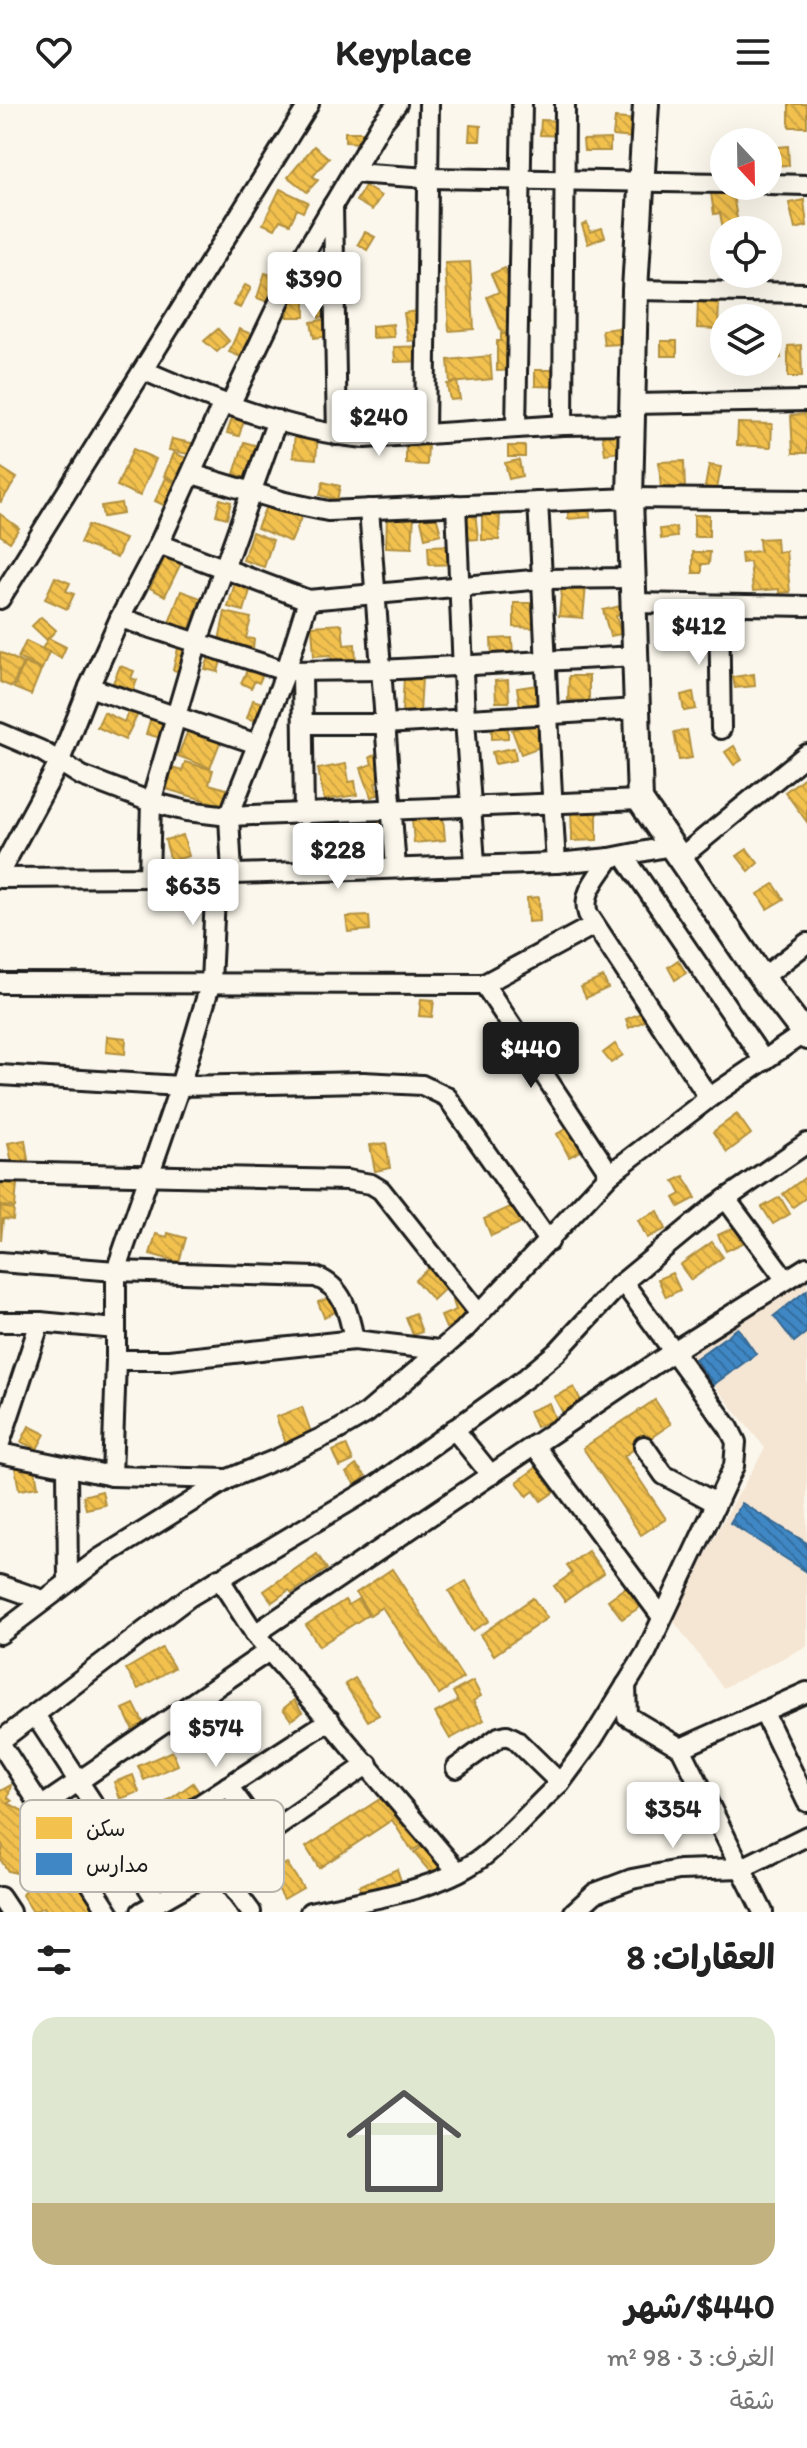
<!DOCTYPE html>
<html lang="ar">
<head>
<meta charset="utf-8">
<style>
	:root { --surface:#fff; --page:#f6f6f6; --text:#222; --muted:#767676; --accent:#1c1c1c }
	body { margin:0; font-family:Itim,"Playpen Sans Arabic",sans-serif; background:var(--page); color:var(--text); direction:rtl; height:100vh; display:flex; flex-direction:column; font-size:30px; white-space:nowrap }
	* { box-sizing:border-box; margin:0 }
	p { font-size:26px; color:var(--muted) }
	.icon { flex:none; width:44px; height:44px; fill:none; stroke:currentColor; stroke-width:2; stroke-linecap:round; stroke-linejoin:round }
	.map { position:relative; height:1808px; overflow:hidden; direction:ltr }
	.details { display:flex; flex-direction:column; background:var(--surface); flex:1 }
	.details>* { flex:none }
	.needle { width:52px; rotate:158deg }
	.fabs { position:absolute; left:710px; top:24px; display:grid; gap:16px }
	.fabs a { display:grid; place-items:center; width:72px; height:72px; border-radius:50%; background:var(--surface); box-shadow:0 8px 32px #0002; font-size:40px }
	.price { position:absolute; translate:-50% -68px; padding:0 18px; border-radius:8px; background:#fff; color:#222; font-size:26px; line-height:52px; filter:drop-shadow(0 2px 4px #0008) }
	.price::after { content:''; position:absolute; left:50%; top:48px; width:24px; height:18px; margin-left:-12px; background:inherit; clip-path:polygon(0 0,100% 0,50% 100%) }
	.price.active { background:var(--accent); color:#fff }
	ul { padding:0; list-style:none }
	li { display:grid; align-content:center; gap:16px; height:424px; padding:0 32px }
	li span { display:grid; place-items:center; height:248px; border-radius:24px; color:#555 }
	li>.icon { margin-inline-start:auto }
	span .icon { width:144px; height:144px; fill:#fffc; stroke-width:1 }
	li b { font-size:34px }
	h2 { display:flex; justify-content:space-between; align-items:center; height:96px; padding:0 32px; font-size:34px }
	header { display:flex; justify-content:space-between; align-items:center; height:104px; padding:0 32px; background:var(--surface); font-size:36px; font-weight:800 }
	.map>svg:first-child { display:block }
</style>
</head>
<body>
<header><svg class="icon" aria-label="menu" viewBox="0 0 24 24"><path d="M4 6h16M4 12h16M4 18h16"/></svg>Keyplace<svg class="icon" aria-label="heart" viewBox="0 0 24 24"><path d="M12 20l-8-8c-3-5 5-10 8-4 3-6 11-1 8 4z"/></svg></header>
<div class="map">
<svg width="807" height="1808" viewBox="0 0 807 1808">
	<defs>
		<pattern id="homes-back-hatch" width="6" height="6" patternUnits="userSpaceOnUse" patternTransform="scale(2)"><rect width="6" height="6" fill="#f2c14e"/><path d="M-1 5l2 2M0 0l6 6M5-1l2 2" fill="none" stroke="#cfa544"/></pattern>
		<pattern id="schools-back-hatch" width="6" height="6" patternUnits="userSpaceOnUse" patternTransform="scale(2)"><rect width="6" height="6" fill="#3f88c5"/><path d="M-1 5l2 2M0 0l6 6M5-1l2 2" fill="none" stroke="#346e9f"/></pattern>
	</defs>
	<rect width="100%" height="100%" fill="#fbf7ec"/>
	<filter id="ink" filterUnits="userSpaceOnUse"><feTurbulence type="fractalNoise" baseFrequency=".0125" numOctaves="2"/><feDisplacementMap in="SourceGraphic" scale="16" xChannelSelector="R" yChannelSelector="G"/><feConvolveMatrix kernelMatrix="1 2 1 2 8 2 1 2 1" color-interpolation-filters="sRGB"/></filter>
	<g filter="url(#ink)">
		<path fill="#f5e5d3" d="M807,1177v365l-84,42 -50,-68 49,-97 43,-75 -75,-93z"/>
		<g fill="url(#homes-back-hatch)" stroke="#b2903f" stroke-width="2">
			<rect x="789" y="0" width="18" height="23"/>
			<path d="M615,14l21,2 -2,18 -21,-2z"/>
			<path d="M541,16l24,1v15l-25,-1z"/>
			<path d="M470,21l11,1 -1,15h-11z"/>
			<path d="M345,28h17v11l-17,-1z"/>
			<path d="M610,35v12h-26l-1,-11z"/>
			<path d="M314,42l15,12 -16,18 5,4 -11,12 -19,-15z"/>
			<path d="M788,42l1,19 -21,1v-18z"/>
			<path d="M365,82l16,10 -9,14 -16,-9z"/>
			<path d="M280,85l28,13 -5,10 -6,-3 -7,15 -10,-4 -5,9 -12,-5z"/>
			<path d="M732,85l7,41h-15v4l-4,-21 -6,1 -3,-21z"/>
			<path d="M804,96l3,26 -12,3 -6,-26z"/>
			<path d="M587,119l3,9 12,-4 3,9 -17,7 -6,-19z"/>
			<path d="M365,128l10,5 -8,13 -9,-6z"/>
			<path d="M282,147l18,6 -8,22 -18,-7z"/>
			<path d="M470,158l4,67 -25,2 -4,-68z"/>
			<path d="M505,164l25,56 -27,12 -16,-39 12,-5 -8,-18z"/>
			<path d="M265,169l20,6 -9,26 -19,-7z"/>
			<path d="M245,181l6,3 -11,20 -7,-3z"/>
			<rect x="288" y="187" width="17" height="26"/>
			<path d="M329,188l6,22 -16,4 -6,-22z"/>
			<path d="M698,195l21,1 -1,29 -21,-1z"/>
			<path d="M422,206l4,29 -18,2 -4,-28z"/>
			<path d="M328,215l3,17 -17,2 -3,-16z"/>
			<path d="M393,220l1,13 -22,1v-12z"/>
			<path d="M618,224l2,16 -16,1 -2,-15z"/>
			<path d="M218,225l11,12 -12,11 -13,-11z"/>
			<path d="M239,225l19,8 -10,23 -19,-8z"/>
			<path d="M501,230h24l-6,36 -22,1v-30h4z"/>
			<rect x="661" y="237" width="16" height="15"/>
			<path d="M778,237l3,17 -13,2v-18z"/>
			<path d="M801,241l1,32h-14v-31z"/>
			<path d="M429,242l1,15 -35,1 -1,-15z"/>
			<path d="M490,252l2,23 -42,4 -2,-23z"/>
			<path d="M535,266h30v17l-30,-1z"/>
			<path d="M457,278l3,17 -10,1 -3,-16z"/>
			<path d="M400,294v10l-17,1 -1,-10z"/>
			<path d="M237,299l11,4 -9,29 -12,-3z"/>
			<path d="M807,310v39h-14l-2,-38z"/>
			<path d="M738,319l34,1 -1,23 -34,-2z"/>
			<path d="M618,326l3,22 -16,2 -3,-22z"/>
			<path d="M295,328l23,3 -2,24 -23,-2z"/>
			<path d="M198,329l10,2 -5,22 -34,-7 3,-11 24,5z"/>
			<path d="M244,338l21,6 -10,33 -21,-7z"/>
			<path d="M406,340h22l-1,21 -21,-1z"/>
			<rect x="508" y="342" width="17" height="11"/>
			<path d="M133,345l23,10 -16,37 -23,-10z"/>
			<path d="M174,349l24,10 -9,23 -25,-10z"/>
			<path d="M519,356l3,16 -13,3 -4,-16z"/>
			<path d="M684,357l1,29 -24,1 -2,-29z"/>
			<path d="M709,361l12,2 -4,22 -12,-2z"/>
			<path d="M0,363l17,11 -16,24 -1,-1z"/>
			<path d="M166,374l22,11 -12,22 -21,-10z"/>
			<path d="M323,378l17,4 -3,14 -17,-5z"/>
			<path d="M220,395l11,3 -4,16 -11,-3z"/>
			<path d="M269,395l34,14 -12,29 -34,-14z"/>
			<path d="M121,399l2,11 -20,3 -2,-11z"/>
			<path d="M589,400l1,13 -22,2v-14z"/>
			<path d="M482,406h18l-1,30h-17z"/>
			<path d="M475,407l3,28 -12,1 -3,-28z"/>
			<path d="M435,408l6,22 -16,4 -5,-22z"/>
			<path d="M0,410l19,14 -9,14 -10,-7z"/>
			<path d="M387,410l27,1 -2,33 -26,-1z"/>
			<rect x="694" y="411" width="15" height="22"/>
			<path d="M88,421l37,14 -8,19 -37,-15z"/>
			<path d="M676,423l1,10 -16,2 -1,-10z"/>
			<path d="M252,428l21,8 -9,27 -21,-7z"/>
			<path d="M776,434l1,14 9,-1 4,41 -11,1v-4l-26,2 -3,-29 -8,1 -1,-10 19,-2 -1,-12z"/>
			<path d="M458,441v19l-29,1 -1,-19z"/>
			<path d="M693,448h17l-1,12h-7v9h-9z"/>
			<path d="M166,451l15,8 -16,33 -15,-8z"/>
			<path d="M237,472l16,4 -9,31 -16,-4z"/>
			<path d="M55,473l15,6 -4,8 8,3 -7,15 -22,-10z"/>
			<path d="M562,480l24,2 -3,32 -24,-2z"/>
			<path d="M181,487l20,7 -12,32 -20,-7z"/>
			<path d="M514,499h22v25l-22,-1z"/>
			<path d="M625,501l2,8 -11,3 5,18 -11,2 -7,-26z"/>
			<path d="M225,508l26,6 -5,20 8,1 -1,9 -34,-8z"/>
			<path d="M41,513l15,13 -9,10 -15,-14z"/>
			<path d="M342,520l2,21 11,-1 1,18 -24,1 -1,-8 -17,1 -2,-30z"/>
			<path d="M48,534l18,9 -5,11 -19,-9z"/>
			<path d="M512,534l1,18 -21,1 -1,-18z"/>
			<path d="M180,536l13,3 -6,30 -14,-3z"/>
			<path d="M26,537l23,11 -7,17 -24,-11z"/>
			<path d="M0,548l23,11 -11,24 -12,-5z"/>
			<path d="M210,550l12,3 -4,15 -13,-3z"/>
			<path d="M24,559l17,7 -10,25 -17,-7z"/>
			<path d="M120,562l14,5 -3,7 6,2 -4,10 -20,-7z"/>
			<path d="M249,562l15,6 -5,11 -4,-2 -4,7 -10,-5z"/>
			<path d="M754,570l1,12 -20,2 -2,-11z"/>
			<path d="M569,572h20v25l-21,-1z"/>
			<path d="M404,573l18,1 -2,35 -18,-1z"/>
			<path d="M508,576l1,22h-13l-1,-21z"/>
			<path d="M538,581l2,18 -20,3 -3,-18z"/>
			<path d="M693,588l3,17 -12,2 -3,-16z"/>
			<path d="M253,596l18,6 -6,18 -18,-6z"/>
			<path d="M130,604l9,4 -14,28 -28,-13 7,-15 20,10z"/>
			<path d="M151,613l19,6 -5,16 -19,-5z"/>
			<path d="M541,615l10,24 -30,11 -9,-24z"/>
			<path d="M190,621l32,12 -12,31 -32,-12z"/>
			<path d="M508,622v12l-16,1v-12z"/>
			<path d="M687,626l5,28 -13,2 -5,-28z"/>
			<path d="M734,642l8,14 -8,5 -9,-13z"/>
			<path d="M514,644l2,12 -21,4 -3,-12z"/>
			<path d="M377,650l2,8 8,-3 6,18 -18,6 2,7 9,-3 1,5 -16,5 -10,-29 11,-4 -2,-7z"/>
			<path d="M185,658l28,8 -4,14 28,8 -5,16 -66,-19 6,-21 10,3z"/>
			<path d="M346,660l3,18 6,-1 2,14 -33,5 -6,-31z"/>
			<path d="M806,672l1,1v45l-22,-30z"/>
			<path d="M571,701h26v35l-25,1z"/>
			<path d="M443,713l2,23 -31,3 -2,-24z"/>
			<path d="M380,714l3,40 -13,1 -3,-40z"/>
			<path d="M183,731l6,21 -18,5 -6,-21z"/>
			<path d="M747,745l11,14 -9,8 -12,-15z"/>
			<path d="M774,780l10,15 -17,10 -9,-15z"/>
			<path d="M539,793l1,24 -12,1 -1,-24z"/>
			<path d="M369,812l1,14 -22,2 -2,-15z"/>
			<path d="M678,856l8,13 -11,7 -7,-13z"/>
			<path d="M603,873l5,11 -22,10 -5,-11z"/>
			<path d="M421,895l13,1 -2,17 -13,-1z"/>
			<path d="M651,905l3,8 -25,11 -3,-9z"/>
			<path d="M107,932l19,2 -1,16 -19,-2z"/>
			<path d="M615,940l8,11 -12,8 -8,-10z"/>
			<path d="M737,1010l14,20 -24,18 -14,-20z"/>
			<path d="M578,1018l13,24 -22,11 -12,-23z"/>
			<path d="M25,1036l3,20 -16,3 -4,-20z"/>
			<path d="M386,1039l4,25 -15,3 -5,-26z"/>
			<path d="M684,1072l12,22 -17,9 -5,-9 7,-4 -7,-13z"/>
			<path d="M807,1072v21l-14,10 -10,-13z"/>
			<path d="M0,1078l17,2 -2,23 -15,-1z"/>
			<path d="M780,1093l10,17 -17,10 -11,-17z"/>
			<path d="M519,1099l8,17 -36,16 -7,-17z"/>
			<path d="M0,1103l14,2 -1,11 -10,-1 -2,21z"/>
			<path d="M658,1107l8,18 -19,9 -9,-18z"/>
			<path d="M737,1122l8,16 -19,9 -8,-16z"/>
			<path d="M168,1129l18,5 -7,24 -29,-8 6,-20 11,3z"/>
			<path d="M712,1138l11,15 -32,23 -11,-15z"/>
			<path d="M437,1157l17,19 -21,20 -18,-20z"/>
			<path d="M672,1169l8,17 -14,7 -8,-18z"/>
			<path d="M334,1192l6,14 -16,7 -6,-15z"/>
			<path d="M460,1194l9,22 -23,8 -5,-12 15,-6 -3,-9z"/>
			<path d="M415,1209l7,19 -9,3 -7,-18z"/>
			<path d="M574,1283l8,16 -19,10 -9,-16z"/>
			<path d="M655,1296l16,24 -47,32 42,63 -25,16 -58,-87z"/>
			<path d="M549,1299l6,16 -19,8 -7,-16z"/>
			<path d="M302,1303l11,31h-12l-15,5 -10,-26z"/>
			<path d="M29,1322l16,8 -8,15 -16,-7z"/>
			<path d="M346,1341l7,16 -13,6 -7,-16z"/>
			<path d="M34,1360l4,23 -19,3 -4,-22z"/>
			<path d="M356,1361l10,11 -10,9 -10,-12z"/>
			<path d="M537,1363l17,25 -13,9 -7,-10 -7,5 -10,-14z"/>
			<path d="M102,1387l3,14 -19,4 -3,-13z"/>
			<path d="M588,1447l16,22 -39,28 -11,-15 18,-13 -5,-7z"/>
			<path d="M317,1450l10,15 -35,24 -3,-3 -17,12 -8,-11z"/>
			<path d="M392,1465l71,109 -24,16 -57,-87 -12,8 -14,-22z"/>
			<path d="M466,1477l23,40 -17,10 -23,-40z"/>
			<path d="M626,1483l14,20 -18,12 -14,-19z"/>
			<path d="M533,1494l14,20 -53,37 -14,-20z"/>
			<path d="M358,1495l10,16 -49,31 -13,-21 39,-25 3,5z"/>
			<path d="M162,1544l12,20 -36,21 -12,-20z"/>
			<path d="M355,1574l24,37 -11,6 -23,-37z"/>
			<path d="M473,1577l8,15 -8,5 11,19 -34,19 -15,-26 23,-12 -5,-9z"/>
			<path d="M294,1596l8,12 -11,8 -8,-11z"/>
			<path d="M134,1600l10,20 -11,6 -10,-21z"/>
			<path d="M172,1647l6,14 -34,15 -6,-14z"/>
			<path d="M133,1671l6,17 -19,7 -6,-17z"/>
			<path d="M193,1679l10,15 -34,23 -10,-14z"/>
			<path d="M11,1681l-3,13 4,3 -4,2 50,27 -30,19 -2,7 7,4 26,-16 40,59 -14,9h-38l-3,-5 -11,5 -11,-17 6,-10 -7,-11 -13,-3 -8,-12 3,-13 -3,-4v-51z"/>
			<path d="M397,1684l33,51 -18,12 -20,-31 -73,48 -13,-21z"/>
			<path d="M434,1733l13,34 -10,9 -23,-27z"/>
			<path d="M287,1759l16,25 -19,11 -15,-26z"/>
			<path d="M397,1765l7,21 -39,14 -6,-18z"/>
		</g>
		<g fill="url(#schools-back-hatch)" stroke="#346892" stroke-width="2">
			<path d="M807,1186v42l-13,10 -20,-26z"/>
			<path d="M738,1224l18,26 -43,31 -18,-26z"/>
			<path d="M742,1399l65,40v29l-77,-49z"/>
		</g>
		<g fill="none" stroke-linecap="round" stroke-linejoin="round">
			<g stroke="#1c1c1c" stroke-width="24">
				<g id="minor">
					<path d="M352,69l77,5 295,5"/>
					<path d="M768,80l39,1"/>
					<path d="M333,101l4,230"/>
					<path d="M635,186l172,3"/>
					<path d="M145,267c69,30 144,60 220,67l198,-13 69,-1"/>
					<path d="M632,300l175,-3"/>
					<path d="M230,301l63,-132 88,-149 16,-20"/>
					<path d="M563,321l2,-321"/>
					<path d="M516,324l6,-324"/>
					<path d="M425,330l4,-330"/>
					<path d="M192,370l93,28 43,9 302,-13 177,2"/>
					<path d="M538,398c7,120 10,240 18,361"/>
					<path d="M456,401l9,214 10,144"/>
					<path d="M369,405l27,359"/>
					<path d="M159,440l149,56 235,-21 89,-1"/>
					<path d="M0,495l309,-495"/>
					<path d="M633,499l174,3"/>
					<path d="M719,501l2,124"/>
					<path d="M120,514l165,53 96,-1 254,-14"/>
					<path d="M302,567l2,144"/>
					<path d="M89,583l168,57"/>
					<path d="M303,620h82l252,-15"/>
					<path d="M0,629l40,17 42,26 69,26 36,9 42,5 411,-16"/>
					<path d="M624,752l140,205"/>
					<path d="M610,754c-11,18 -29,35 -22,56l121,184"/>
					<path d="M680,754l127,-104"/>
					<path d="M0,768l59,-109 30,-76 31,-69 39,-74 64,-141"/>
					<path d="M232,770l-3,-58 55,-139 24,-77"/>
					<path d="M149,773l2,-75 46,-158 80,-224"/>
					<path d="M0,774l149,-1 407,-14 54,-5 61,-12"/>
					<path d="M762,874l45,-35"/>
					<path d="M0,879l484,1 110,-59"/>
					<path d="M484,880l126,190"/>
					<path d="M0,971l180,11 183,-4 59,3 25,12 102,145"/>
					<path d="M0,1068l347,8 24,4 10,6 98,124"/>
					<path d="M726,1095l60,81"/>
					<path d="M0,1158l116,9 200,6c27,10 33,36 38,63"/>
					<path d="M0,1218h40l76,7"/>
					<path d="M116,1256h53l185,-20 85,10"/>
					<path d="M454,1325l37,46"/>
					<path d="M0,1339l40,-121"/>
					<path d="M534,1341l128,172"/>
					<path d="M644,1342l20,29 52,28"/>
					<path d="M0,1349l112,23 115,3"/>
					<path d="M67,1363l1,115"/>
					<path d="M112,1372l4,-116v-89l64,-185 31,-104 5,-107"/>
					<path d="M219,1474l36,56 203,238"/>
					<path d="M0,1481l43,15"/>
					<path d="M0,1530l99,-75 129,-80 51,-21 59,-28 29,-17 97,-83 146,-156 99,-76 95,-65"/>
					<path d="M255,1530l419,-283 133,-84"/>
					<path d="M626,1581l1,31 54,32 82,164"/>
					<path d="M763,1607l44,91"/>
					<path d="M35,1611l122,186"/>
					<path d="M0,1637l189,-144 188,-112 149,-107 31,-26 59,-64 98,-81 93,-64"/>
					<path d="M0,1639l109,169"/>
					<path d="M681,1644l126,-56"/>
					<path d="M456,1664l43,-31 8,-2 8,4 45,44 32,-43 54,-87 88,-187 2,-24 -7,-14 -106,-146"/>
					<path d="M228,1682l37,50"/>
					<path d="M41,1703l229,-157"/>
					<path d="M125,1749l205,-133"/>
					<path d="M218,1764l150,-104"/>
					<path d="M0,1793l10,15"/>
					<path d="M141,1808l77,-44 33,44"/>
					<path d="M310,1808c56,-13 122,-19 170,-53 26,-19 55,-53 80,-76"/>
					<path d="M574,1808l21,-19 37,-14 47,-9 63,-2 65,-32"/>
				</g>
			</g>
			<g stroke="#1c1c1c" stroke-width="30">
				<path id="secondary" d="M646,0l-11,186 -5,208 10,302 122,178 45,59"/>
			</g>
			<use href="#minor" stroke="#fbf7ec" stroke-width="18"/>
			<use href="#secondary" stroke="#fbf7ec" stroke-width="24"/>
		</g>
	</g>
	<rect x="20" y="1696" width="264" height="92" rx="12" fill="#fbf7ec" stroke="#b8b5ae" stroke-width="2"/>
	<rect x="36" y="1713" width="36" height="22" fill="#f2c14e"/>
	<rect x="36" y="1749" width="36" height="22" fill="#3f88c5"/>
	<g font-size="22" fill="#1c1c1c">
		<text x="86" y="1732">سكن</text>
		<text x="86" y="1768">مدارس</text>
	</g>
</svg>
<div class="fabs">
<a><svg class="needle" viewBox="-14 -14 28 28"><path d="M0-13l5 13h-10z" fill="#e53935"/><path d="M0 13l5-13h-10z" fill="#767676"/></svg></a>
<a><svg class="icon" aria-label="locate" viewBox="0 0 24 24"><circle cx="12" cy="12" r="6"/><path d="M12 2v4M12 18v4M2 12h4M18 12h4"/></svg></a>
<a><svg class="icon" aria-label="layers" viewBox="0 0 24 24"><path d="M12 4l9 5-9 5-9-5zM3 14l9 5 9-5"/></svg></a>
</div>
<b class="price" style="left:314px;top:216px">$390</b>
<b class="price" style="left:379px;top:354px">$240</b>
<b class="price" style="left:699px;top:563px">$412</b>
<b class="price" style="left:338px;top:787px">$228</b>
<b class="price" style="left:193px;top:823px">$635</b>
<b class="price active" style="left:531px;top:986px">$440</b>
<b class="price" style="left:216px;top:1665px">$574</b>
<b class="price" style="left:673px;top:1746px">$354</b>
</div>
<section class="details">
<h2>العقارات: 8<svg class="icon" aria-label="filters" viewBox="0 0 24 24"><path d="M4 7h16M4 17h16"/><circle cx="9" cy="7" r="2"/><circle cx="15" cy="17" r="2"/></svg></h2>
<ul>
<li><span style="background:linear-gradient(#dfe7d0 75%,#c2b280 0)"><svg class="icon" aria-label="home" viewBox="0 0 24 24"><path d="M3 11l9-7 9 7M6 9v11h12V9"/></svg></span><div><b>$440/شهر</b><p>الغرف: 3 · 98 m²</p><p>شقة</p></div></li>
</ul>
</section>
</body>
</html>
